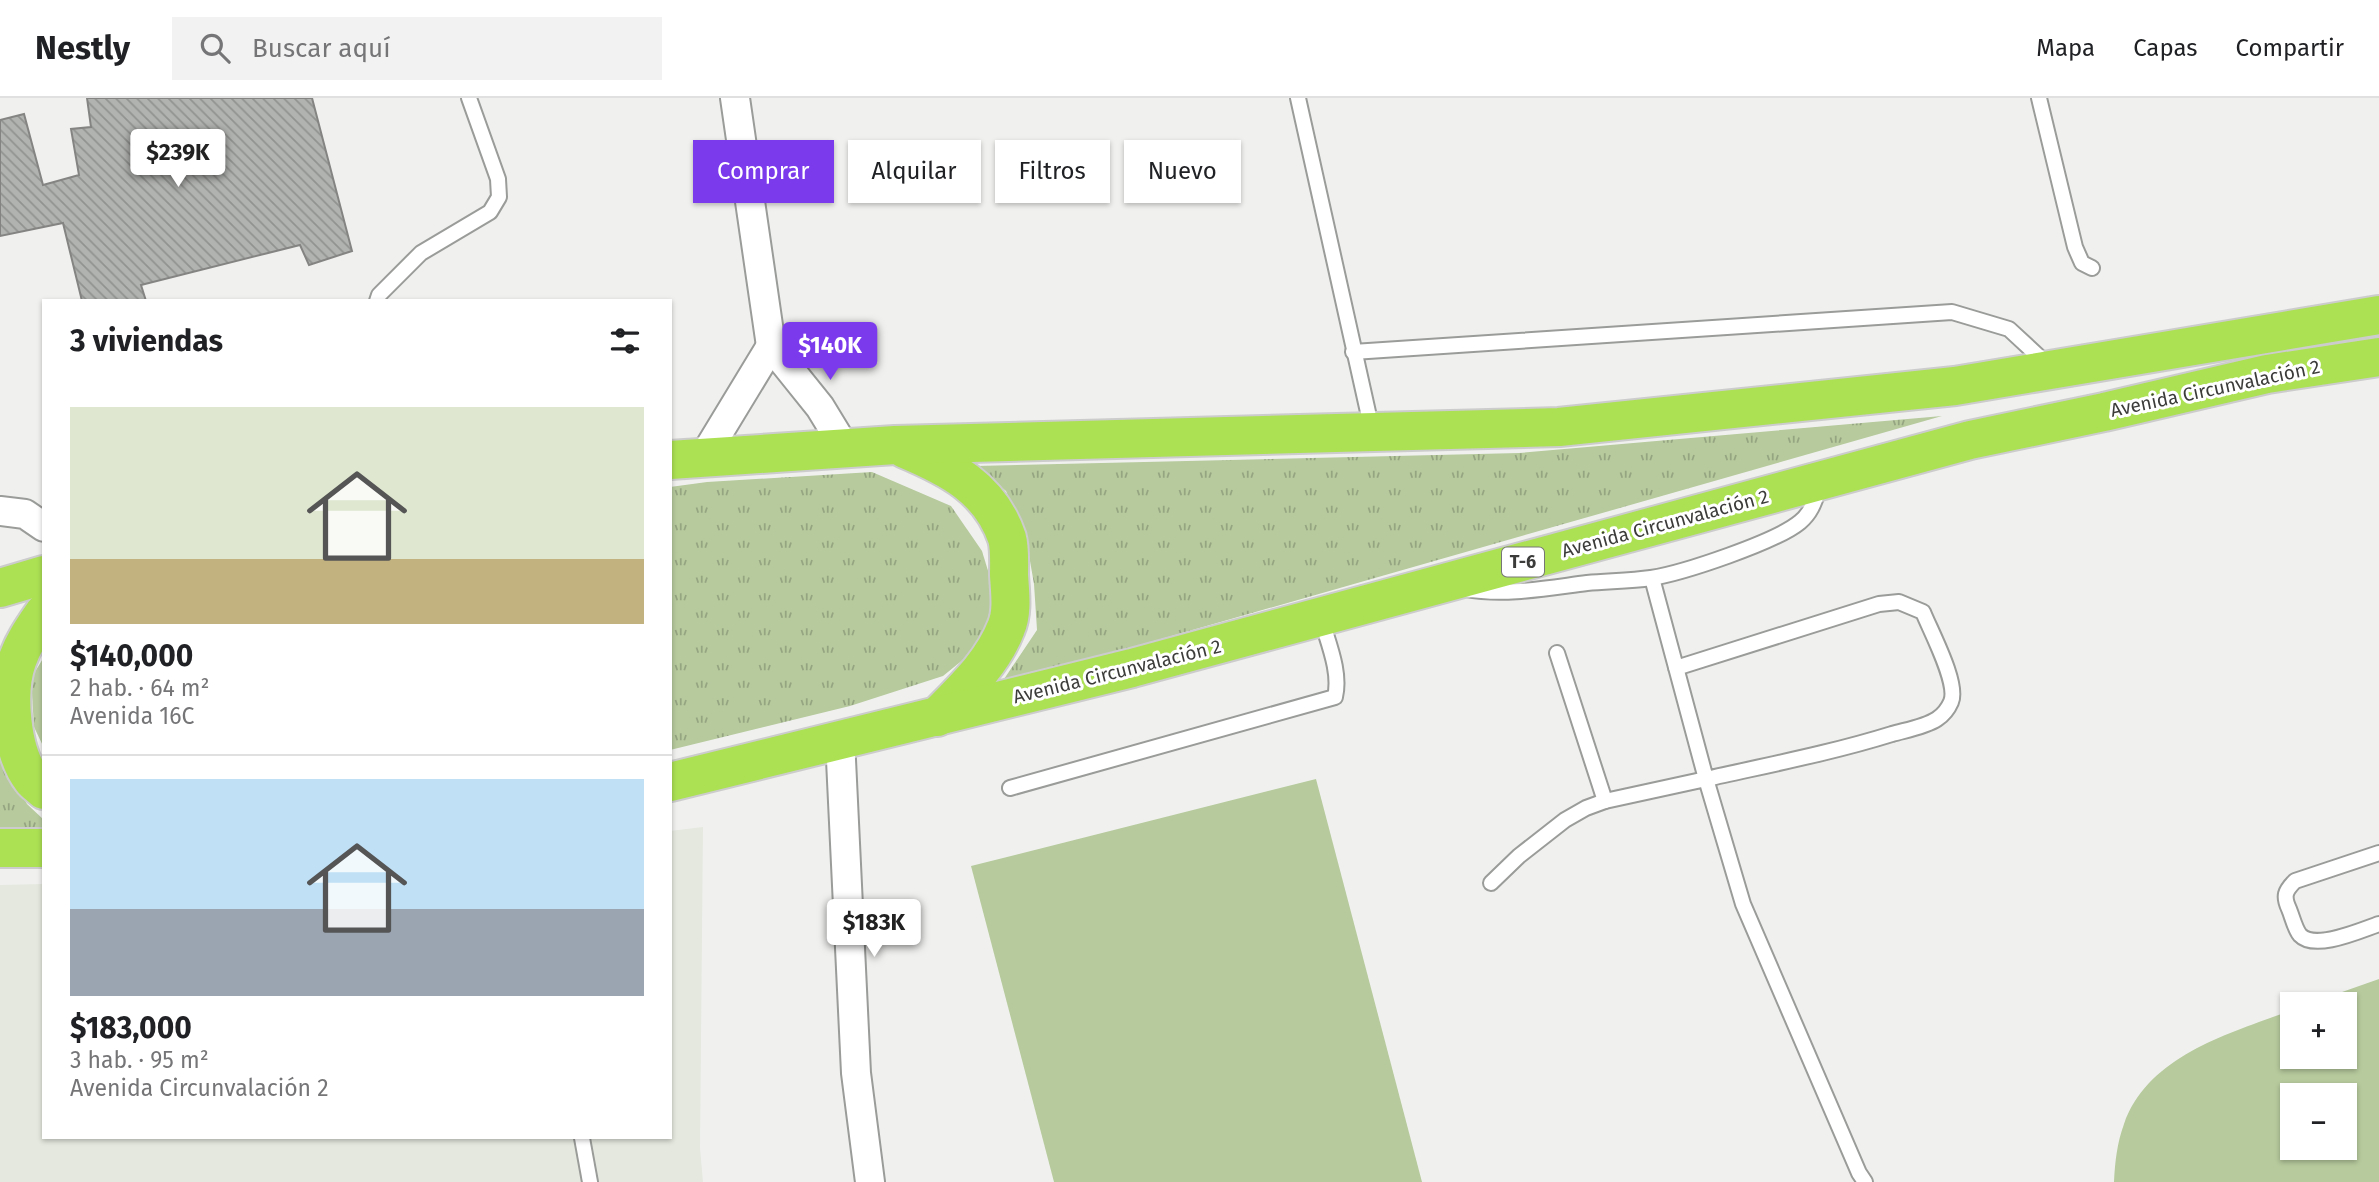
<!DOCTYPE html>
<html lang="es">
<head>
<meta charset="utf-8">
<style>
	:root { --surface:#fff; --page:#f2f2f2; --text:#202124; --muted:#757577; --line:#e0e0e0; --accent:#7c3aed }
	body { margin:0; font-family:"Fira Sans",sans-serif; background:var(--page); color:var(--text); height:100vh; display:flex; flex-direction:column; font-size:26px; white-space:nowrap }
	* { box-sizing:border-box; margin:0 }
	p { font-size:23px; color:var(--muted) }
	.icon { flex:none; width:38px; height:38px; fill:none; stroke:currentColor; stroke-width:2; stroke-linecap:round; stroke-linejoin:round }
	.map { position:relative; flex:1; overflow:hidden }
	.side { position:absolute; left:42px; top:201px; width:630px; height:840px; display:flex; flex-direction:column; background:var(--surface); border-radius:0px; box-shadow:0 2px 5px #0004 }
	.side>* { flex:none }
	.top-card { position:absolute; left:693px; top:42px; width:665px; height:63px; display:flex; gap:14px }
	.controls { position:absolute; left:2280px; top:894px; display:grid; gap:14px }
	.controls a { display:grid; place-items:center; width:77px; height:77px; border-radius:0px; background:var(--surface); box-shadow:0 2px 5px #0004; font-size:35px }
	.price { position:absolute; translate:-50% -60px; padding:0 16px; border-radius:7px; background:#fff; color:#222; font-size:23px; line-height:46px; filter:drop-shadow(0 2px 4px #0008) }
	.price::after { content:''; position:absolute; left:50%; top:42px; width:21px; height:16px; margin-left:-10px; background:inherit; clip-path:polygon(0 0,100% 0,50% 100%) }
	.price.selected { background:var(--accent); color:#fff }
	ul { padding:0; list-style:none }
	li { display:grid; align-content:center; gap:14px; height:371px; padding:0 28px }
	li+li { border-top:2px solid var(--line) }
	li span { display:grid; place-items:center; height:217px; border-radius:0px; color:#555 }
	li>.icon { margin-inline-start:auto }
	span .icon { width:126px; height:126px; fill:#fffc; stroke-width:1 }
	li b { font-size:30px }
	h2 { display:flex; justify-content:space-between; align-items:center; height:84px; padding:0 28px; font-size:30px }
	.chip { padding:0 24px; border-radius:0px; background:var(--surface); box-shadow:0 2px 5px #0004; font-size:24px; line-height:63px }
	.chip.selected { background:var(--accent); color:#fff }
	header { display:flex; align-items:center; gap:42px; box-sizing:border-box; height:98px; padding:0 35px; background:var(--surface); border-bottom:2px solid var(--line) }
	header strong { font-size:33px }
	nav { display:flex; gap:38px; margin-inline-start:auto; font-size:24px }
	.search { width:490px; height:63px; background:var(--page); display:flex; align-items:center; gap:18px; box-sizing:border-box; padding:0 24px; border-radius:0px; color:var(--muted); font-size:26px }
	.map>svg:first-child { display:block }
</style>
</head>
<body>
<header>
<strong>Nestly</strong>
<div class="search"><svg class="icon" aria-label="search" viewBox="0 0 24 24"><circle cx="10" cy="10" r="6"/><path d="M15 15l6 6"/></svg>Buscar aquí</div>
<nav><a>Mapa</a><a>Capas</a><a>Compartir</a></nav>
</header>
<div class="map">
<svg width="2379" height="1084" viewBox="0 0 2379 1084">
	<defs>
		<pattern id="grass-tufts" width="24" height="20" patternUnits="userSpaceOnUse" patternTransform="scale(1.75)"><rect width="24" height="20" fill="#b6ca9d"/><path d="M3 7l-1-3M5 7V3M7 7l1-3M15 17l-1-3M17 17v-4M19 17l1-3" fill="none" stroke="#95a581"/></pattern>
		<pattern id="building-back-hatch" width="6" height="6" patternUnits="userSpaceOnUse" patternTransform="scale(1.75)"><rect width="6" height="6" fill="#b1b3b0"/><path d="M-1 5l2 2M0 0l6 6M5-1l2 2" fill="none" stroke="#919390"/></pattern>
	</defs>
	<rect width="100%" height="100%" fill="#f0f1ef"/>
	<path fill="#e4e8de" d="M703,729l-3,321 3,34h-703v-297l44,-1v254h626v-307z"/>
	<g fill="url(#grass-tufts)">
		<path d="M1942,318l-942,269 37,-55 -3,-46 -8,-46 -20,-47 -31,-25 544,-13z"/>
		<path d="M872,374l79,34 31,45 14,46 -11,45 -42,34 -93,30 -180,44v-263l37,-5z"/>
		<path d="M44,559v91l-10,-21 -3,-49z"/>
		<path d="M0,655l27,51 17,16v12h-44z"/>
	</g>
	<g fill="#b6ca9d" fill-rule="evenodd">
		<path d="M1316,681l106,403h-368l-83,-316z"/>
		<path d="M2379,881v203h-265c1,-20 3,-39 10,-58 24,-69 107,-91 168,-114v47h53v-53h-37zM2292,998h53v52h-53z"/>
	</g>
	<path fill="url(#building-back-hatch)" stroke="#848582" stroke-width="2" d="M87,0h225l40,153 -43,14 -9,-20 -159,40 5,16h-64l-19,-78 -63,13v-116l24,-6 19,71 36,-10 -8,-46 20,-2z"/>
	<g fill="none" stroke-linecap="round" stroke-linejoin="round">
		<g stroke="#9a9c99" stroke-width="18">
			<g id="lane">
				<path d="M1298,0l74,332"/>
				<path d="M2039,0l36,149 7,16 10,5"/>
				<path d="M377,203l2,-6 42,-42 69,-41 9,-15 -1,-18 -29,-81"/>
				<path d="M1353,254l599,-40 57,17 40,37"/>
				<path d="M1652,480l54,201c62,-14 125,-26 186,-45 14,-4 33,-7 45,-15 6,-4 11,-10 14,-17 8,-18 -20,-70 -28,-90l-24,-10 -20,2 -203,64"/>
				<path d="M1465,491c41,7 82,-1 122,-6 21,-2 43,-2 64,-5 32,-5 125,-36 149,-56 12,-10 15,-22 20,-36"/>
				<path d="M1557,555l48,148"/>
				<path d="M1010,690l325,-91c6,-25 -7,-54 -14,-79"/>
				<path d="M2379,755l-84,28c-10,10 -12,15 -6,28 3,7 6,20 11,26 15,16 61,-5 79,-11"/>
				<path d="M1491,785l28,-27 46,-36 21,-12 19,-7 101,-22 37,125 116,269 6,9"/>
				<path d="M582,1040l8,44"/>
			</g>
		</g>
		<g stroke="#9a9c99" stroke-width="32">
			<g id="street">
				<path d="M735,0l36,248 49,61 25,41"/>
				<path d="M703,360l68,-112"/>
				<path d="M0,413l25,3 19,13"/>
				<path d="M840,641l16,334 14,109"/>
			</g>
		</g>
		<g stroke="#ccc" stroke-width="42">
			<g id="highway">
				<path d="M905,351c45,19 85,39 102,89 3,11 2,26 2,37 1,17 4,37 -3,53 -14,36 -43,62 -69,89"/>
				<path d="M670,362l225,-15 664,-18 396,-41 424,-71"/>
				<path d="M0,490l44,-13"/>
				<path d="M44,515c-11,16 -21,30 -27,48 -11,31 -6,91 15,118 3,4 8,7 12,11"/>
				<path d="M670,684l462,-114 838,-228 134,-28 163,-38 112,-17"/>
				<path d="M0,750h44"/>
			</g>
		</g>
		<use href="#lane" stroke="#fff" stroke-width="14"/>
		<use href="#street" stroke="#fff" stroke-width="28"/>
		<use href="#highway" stroke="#ace153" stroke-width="38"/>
	</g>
	<g text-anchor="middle" stroke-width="6" stroke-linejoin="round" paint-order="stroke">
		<rect fill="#fff" stroke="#767676" stroke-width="2" x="1502" y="449.5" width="42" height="29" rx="5"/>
		<g font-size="18" font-weight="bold" fill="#3c3c3b">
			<text x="1523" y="470">T-6</text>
		</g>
		<g font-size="19" fill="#3c3c3b" stroke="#fff">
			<text transform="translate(2215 290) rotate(-12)" y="7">Avenida Circunvalación 2</text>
			<text transform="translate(1665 425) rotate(-15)" y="7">Avenida Circunvalación 2</text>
			<text transform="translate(1117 573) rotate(-14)" y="7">Avenida Circunvalación 2</text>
		</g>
	</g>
</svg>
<div class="controls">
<a>+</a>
<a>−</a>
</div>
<b class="price" style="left:178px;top:91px">$239K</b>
<b class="price selected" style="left:830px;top:284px">$140K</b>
<b class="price" style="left:874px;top:861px">$183K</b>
<div class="top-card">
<a class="chip selected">Comprar</a>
<a class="chip">Alquilar</a>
<a class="chip">Filtros</a>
<a class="chip">Nuevo</a>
</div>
<section class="side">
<h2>3 viviendas<svg class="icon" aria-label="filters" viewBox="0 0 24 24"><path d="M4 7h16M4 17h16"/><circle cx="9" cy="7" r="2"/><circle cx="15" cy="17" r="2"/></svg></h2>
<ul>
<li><span style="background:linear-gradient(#dfe7d0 70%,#c2b280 0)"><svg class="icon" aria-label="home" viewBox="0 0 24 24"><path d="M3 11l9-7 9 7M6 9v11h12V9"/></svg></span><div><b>$140,000</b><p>2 hab. · 64 m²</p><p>Avenida 16C</p></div></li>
<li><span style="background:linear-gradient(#bfe0f5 60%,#9aa5b1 0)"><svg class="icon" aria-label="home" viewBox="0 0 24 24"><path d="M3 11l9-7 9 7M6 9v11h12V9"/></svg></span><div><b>$183,000</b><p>3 hab. · 95 m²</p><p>Avenida Circunvalación 2</p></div></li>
</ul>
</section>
</div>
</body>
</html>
